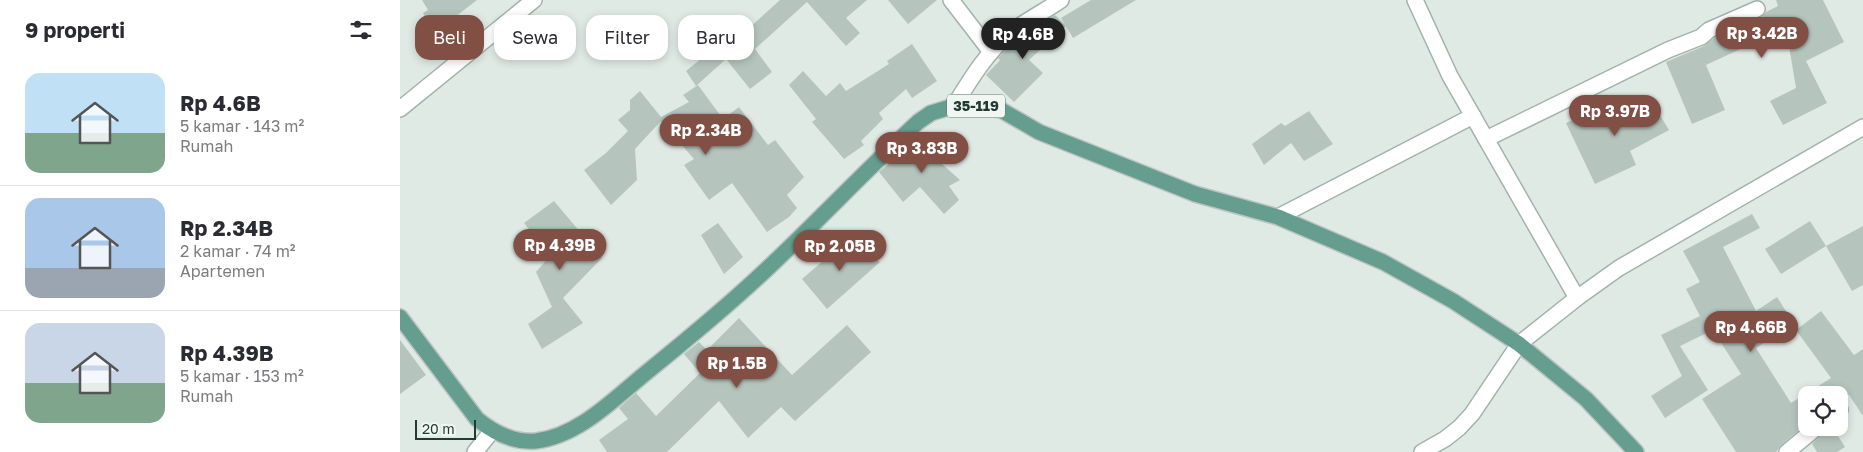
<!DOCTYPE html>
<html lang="id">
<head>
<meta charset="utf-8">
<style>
	:root { --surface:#fff; --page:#f2f2f3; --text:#2b2b33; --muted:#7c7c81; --line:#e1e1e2; --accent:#824f45 }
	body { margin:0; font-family:"Golos Text",sans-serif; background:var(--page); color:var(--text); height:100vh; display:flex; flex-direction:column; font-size:19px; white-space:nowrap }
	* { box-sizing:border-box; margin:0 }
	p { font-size:16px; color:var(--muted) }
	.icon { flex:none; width:28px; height:28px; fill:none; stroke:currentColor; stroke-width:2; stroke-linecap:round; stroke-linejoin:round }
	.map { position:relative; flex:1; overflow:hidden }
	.drawer { display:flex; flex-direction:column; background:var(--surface); width:400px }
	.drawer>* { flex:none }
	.banner { position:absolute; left:15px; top:15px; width:475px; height:45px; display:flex; gap:10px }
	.fabs { position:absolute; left:1398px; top:386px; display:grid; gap:10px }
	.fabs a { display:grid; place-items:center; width:50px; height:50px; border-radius:10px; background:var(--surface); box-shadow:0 2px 8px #0003; font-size:25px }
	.scale { position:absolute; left:15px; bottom:12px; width:61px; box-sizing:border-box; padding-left:5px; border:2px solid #213a32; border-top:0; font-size:14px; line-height:18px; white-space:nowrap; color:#213a32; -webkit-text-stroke:4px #f0f7f3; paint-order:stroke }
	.price { position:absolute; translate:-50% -42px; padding:0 11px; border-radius:18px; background:var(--accent); color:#fff; font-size:16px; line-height:32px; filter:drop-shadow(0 1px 2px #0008) }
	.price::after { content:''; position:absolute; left:50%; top:30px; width:15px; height:11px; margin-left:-8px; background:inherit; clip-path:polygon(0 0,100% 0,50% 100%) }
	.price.active { background:#222; color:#fff }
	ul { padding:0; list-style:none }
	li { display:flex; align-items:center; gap:15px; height:125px; padding:0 25px }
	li+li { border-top:1px solid var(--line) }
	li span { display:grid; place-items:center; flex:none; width:140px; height:100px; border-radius:15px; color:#555 }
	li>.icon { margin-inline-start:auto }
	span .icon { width:60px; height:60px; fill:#fffc; stroke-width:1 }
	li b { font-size:21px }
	h2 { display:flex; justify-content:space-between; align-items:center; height:60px; padding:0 25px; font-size:21px }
	.pill { padding:0 18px; border-radius:15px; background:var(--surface); box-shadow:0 2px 8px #0003; font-size:18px; line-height:45px }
	.pill.active { background:var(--accent); color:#fff }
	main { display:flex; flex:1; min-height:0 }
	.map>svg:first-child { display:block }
</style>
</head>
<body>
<main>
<section class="drawer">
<h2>9 properti<svg class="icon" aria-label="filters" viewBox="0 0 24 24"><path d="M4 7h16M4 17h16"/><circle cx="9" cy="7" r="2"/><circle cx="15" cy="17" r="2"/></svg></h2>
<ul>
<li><span style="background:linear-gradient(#bfe0f5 60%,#7fa58c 0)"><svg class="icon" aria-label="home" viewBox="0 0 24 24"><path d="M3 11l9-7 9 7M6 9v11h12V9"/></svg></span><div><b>Rp 4.6B</b><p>5 kamar · 143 m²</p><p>Rumah</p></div></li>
<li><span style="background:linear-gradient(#a9c7e8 70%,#9aa5b1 0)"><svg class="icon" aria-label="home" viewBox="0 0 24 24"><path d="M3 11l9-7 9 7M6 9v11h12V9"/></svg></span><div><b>Rp 2.34B</b><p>2 kamar · 74 m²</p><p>Apartemen</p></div></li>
<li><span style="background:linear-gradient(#c9d6e8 60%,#7fa58c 0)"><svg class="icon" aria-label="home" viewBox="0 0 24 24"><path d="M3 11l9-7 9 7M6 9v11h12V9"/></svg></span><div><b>Rp 4.39B</b><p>5 kamar · 153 m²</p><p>Rumah</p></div></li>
</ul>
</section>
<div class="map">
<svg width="1463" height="452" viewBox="0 0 1463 452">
	<rect width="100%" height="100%" fill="#e0eae5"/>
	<g fill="#b5c5be">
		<path d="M22,0h55l-44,34 -10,-21 5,-3z"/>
		<path d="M380,0h87l-21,18 14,15 -14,13 -39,-44 -52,47 17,23 -22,17 -24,-30 -30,27 -10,-15 38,-31 23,-10z"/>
		<path d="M488,0h49l-29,24z"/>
		<path d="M691,0h45l-63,38 -12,-20z"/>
		<path d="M1376,0h47l21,42 -38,19 21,42 -44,22 -13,-24 26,-13 -10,-60 -80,37 19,45 -33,14 -26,-62 38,-16 10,-8 47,-20 5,-6 12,-6z"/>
		<path d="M655,15l11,11 -37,34 14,13 -29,29 -28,-27 14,-15 -2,-2 19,-19 8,-6 2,2z"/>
		<path d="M512,44l25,37 -25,17 -6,-9 -27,24 4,6 -22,22 3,4 -20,14 -32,-37 4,-3 -27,-34 14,-14 23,25 14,-13 6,8 43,-27 -2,-3z"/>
		<path d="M298,85l25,34 16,-12 29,38 7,-5 29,37 -17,18 10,13 -8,9 -22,15 -35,-49 -23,17 -25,-35 10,-6 -33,-38 -26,28 2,31 -26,25 -27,-35 22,-17 22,-22 -10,-11 12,-10v-10l10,-9 21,26 28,-15 -6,-7z"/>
		<path d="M1249,97l20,33 -39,21 6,14 -41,19 -29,-61 42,-19 6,12z"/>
		<path d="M909,111l24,33 -29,17 -13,-18 -27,22 -12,-21 29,-21 4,3z"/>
		<path d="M525,132l23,26 -6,6 18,16 -11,6 10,14 -15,14 -24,-27 -17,15 -24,-30z"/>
		<path d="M154,201l48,57 -39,40 20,25 -41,26 -14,-25 24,-17 -16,-35 14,-16 -26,-33z"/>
		<path d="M1352,214l8,14 -37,19 33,64 21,-14 17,27 -38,24 35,55 40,-25 -35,-48 25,-19 33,44 9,-6v67l-14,-21h-43v29l-25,21 -5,7h-40l-34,-53 39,-25 -28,-44 -33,16 28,44 -43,28 -14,-22 31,-20 -21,-41 39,-19 -14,-27 14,-7 -17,-31z"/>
		<path d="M1410,221l16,25 -45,28 -16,-25z"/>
		<path d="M318,223l25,34 -19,17 -23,-39z"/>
		<path d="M1463,226v59l-11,6 -26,-45z"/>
		<path d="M451,237l29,25 -53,47 -25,-30z"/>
		<path d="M339,318l53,57 55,-50 24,27 -76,69 -14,-14 -33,31 -29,-37 -52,51h-60l-8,-12 29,-21 -9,-11 17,-15 20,23 44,-43 -16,-19 15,-12 8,8z"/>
		<path d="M0,340l26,35 -26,19z"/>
		<path d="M1428,428h5l12,19 -8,5h-20l-5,-8z"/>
	</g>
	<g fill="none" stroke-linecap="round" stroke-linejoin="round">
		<g stroke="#a3b2ac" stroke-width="18">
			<g id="minor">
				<path d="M551,0l40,52"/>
				<path d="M1015,0l35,76 127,222"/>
				<path d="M554,106c16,-26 33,-54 57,-74 16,-12 34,-21 50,-32"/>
				<path d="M0,109l134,-109"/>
				<path d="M1086,139l182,-89 33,-13 8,-7 48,-21"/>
				<path d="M878,217l195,-101"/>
				<path d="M1439,411l1,-1"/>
				<path d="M75,452l17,-21"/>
				<path d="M1022,452l23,-13 14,-11 13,-14 47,-70 58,-46 42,-30 244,-141"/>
				<path d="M1387,452l29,-24"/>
			</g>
		</g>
		<g stroke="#bcc4c2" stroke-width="18">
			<path id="major" d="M0,317l77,102c16,13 37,24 59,22 43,-5 79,-43 111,-69 42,-34 83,-68 121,-104 51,-48 99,-99 150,-146l13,-9 23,-7h21l26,4 38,22 156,62 83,23 105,45 70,39 66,43 67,55 50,53"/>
		</g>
		<use href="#minor" stroke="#fff" stroke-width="15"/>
		<use href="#major" stroke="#659e8f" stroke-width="15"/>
	</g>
	<g text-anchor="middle" stroke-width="4.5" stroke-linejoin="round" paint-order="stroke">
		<rect fill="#f0f7f3" stroke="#5f736c" stroke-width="1" x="547" y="94.5" width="58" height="23" rx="4"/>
		<g font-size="14" font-weight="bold" fill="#213a32">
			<text x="576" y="111">35-119</text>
		</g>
	</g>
</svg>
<div class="fabs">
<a><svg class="icon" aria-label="locate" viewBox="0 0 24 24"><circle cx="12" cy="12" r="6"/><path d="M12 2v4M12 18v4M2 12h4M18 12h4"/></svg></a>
</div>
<div class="scale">20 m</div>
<b class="price" style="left:1362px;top:59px">Rp 3.42B</b>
<b class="price active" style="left:623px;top:60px">Rp 4.6B</b>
<b class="price" style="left:1215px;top:137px">Rp 3.97B</b>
<b class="price" style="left:306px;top:156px">Rp 2.34B</b>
<b class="price" style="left:522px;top:174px">Rp 3.83B</b>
<b class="price" style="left:160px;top:271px">Rp 4.39B</b>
<b class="price" style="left:440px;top:272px">Rp 2.05B</b>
<b class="price" style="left:1351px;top:353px">Rp 4.66B</b>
<b class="price" style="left:337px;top:389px">Rp 1.5B</b>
<div class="banner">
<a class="pill active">Beli</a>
<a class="pill">Sewa</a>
<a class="pill">Filter</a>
<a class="pill">Baru</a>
</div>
</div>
</main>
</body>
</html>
